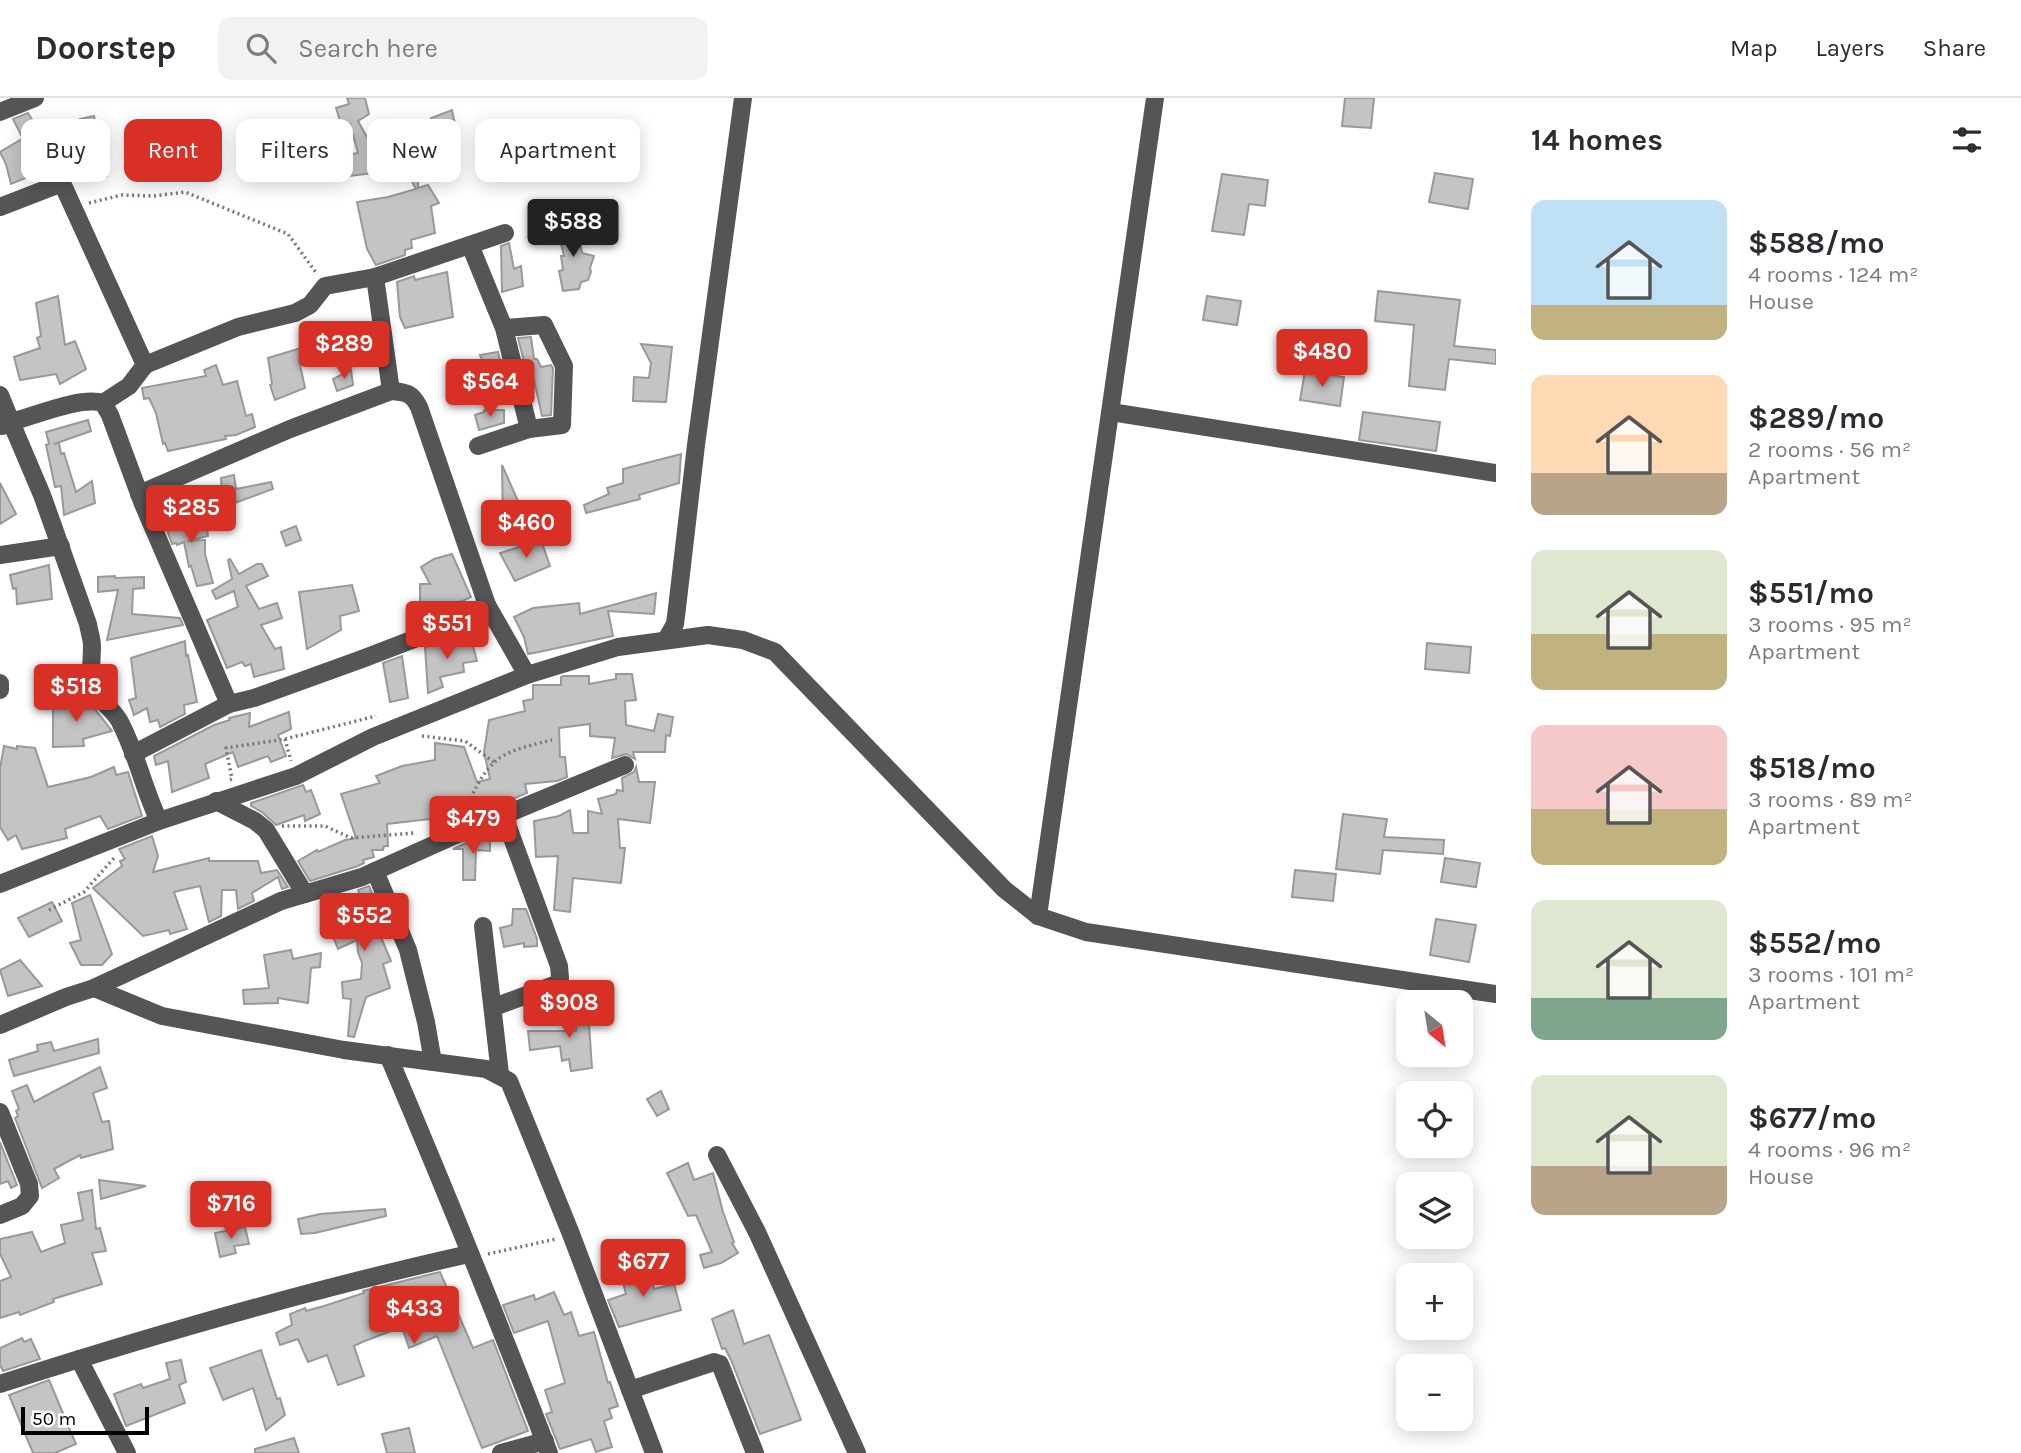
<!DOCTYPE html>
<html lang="en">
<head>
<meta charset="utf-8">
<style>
	:root { --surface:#fff; --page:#f2f2f3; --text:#2b2b33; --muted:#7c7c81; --line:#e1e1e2; --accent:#d93025 }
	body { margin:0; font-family:Karla,sans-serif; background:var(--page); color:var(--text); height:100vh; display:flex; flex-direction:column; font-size:26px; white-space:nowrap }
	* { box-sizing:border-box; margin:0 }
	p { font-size:23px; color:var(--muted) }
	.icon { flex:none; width:38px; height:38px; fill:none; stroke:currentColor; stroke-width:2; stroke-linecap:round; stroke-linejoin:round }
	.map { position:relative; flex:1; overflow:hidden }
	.details { display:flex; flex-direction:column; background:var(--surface); width:525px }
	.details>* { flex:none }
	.hud { position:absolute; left:21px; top:21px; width:665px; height:63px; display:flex; gap:14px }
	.needle { width:46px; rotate:150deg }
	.buttons { position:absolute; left:1396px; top:892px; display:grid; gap:14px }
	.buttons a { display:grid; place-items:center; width:77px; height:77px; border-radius:14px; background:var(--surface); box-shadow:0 4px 18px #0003; font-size:35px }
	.scale { position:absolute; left:21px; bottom:18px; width:128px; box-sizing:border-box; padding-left:7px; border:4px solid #000; border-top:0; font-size:19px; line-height:24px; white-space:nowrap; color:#000; -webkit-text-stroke:5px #fff; paint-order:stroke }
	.price { position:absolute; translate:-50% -60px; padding:0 16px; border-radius:7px; background:var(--accent); color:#fff; font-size:23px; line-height:46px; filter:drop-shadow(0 2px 4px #0008) }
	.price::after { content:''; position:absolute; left:50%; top:42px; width:21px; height:16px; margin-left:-10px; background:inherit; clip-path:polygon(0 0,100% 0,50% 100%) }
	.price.on { background:#222; color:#fff }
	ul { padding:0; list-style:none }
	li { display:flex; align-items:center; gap:21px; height:175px; padding:0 35px }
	li span { display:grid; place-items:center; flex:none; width:196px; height:140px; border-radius:14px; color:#555 }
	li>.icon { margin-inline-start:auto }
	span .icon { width:84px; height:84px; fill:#fffc; stroke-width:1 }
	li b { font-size:30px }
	h2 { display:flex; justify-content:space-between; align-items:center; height:84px; padding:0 35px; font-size:30px }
	.tag { padding:0 24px; border-radius:14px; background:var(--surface); box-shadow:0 4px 18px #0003; font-size:24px; line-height:63px }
	.tag.on { background:var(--accent); color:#fff }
	header { display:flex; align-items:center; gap:42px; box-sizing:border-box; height:98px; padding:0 35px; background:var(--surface); border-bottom:2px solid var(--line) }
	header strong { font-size:33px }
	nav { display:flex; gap:38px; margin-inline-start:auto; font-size:24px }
	.search { width:490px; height:63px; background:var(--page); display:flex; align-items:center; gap:18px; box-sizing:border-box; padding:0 24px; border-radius:14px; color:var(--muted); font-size:26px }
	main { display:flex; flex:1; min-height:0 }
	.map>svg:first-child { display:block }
</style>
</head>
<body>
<header>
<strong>Doorstep</strong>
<div class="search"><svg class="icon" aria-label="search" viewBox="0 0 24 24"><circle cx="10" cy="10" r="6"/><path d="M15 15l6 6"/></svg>Search here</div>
<nav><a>Map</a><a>Layers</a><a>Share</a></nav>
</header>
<main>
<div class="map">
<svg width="1496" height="1355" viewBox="0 0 1496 1355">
	<rect width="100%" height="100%" fill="#fff"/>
	<g fill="#c4c4c4" stroke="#999" stroke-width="2">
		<path d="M347,0h18l4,16 -11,7 14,25 4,-1 6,27 -32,4 -5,-21 13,-2 -8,-29 -8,3 -6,-19 13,-4z"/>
		<path d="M1345,0h29l-3,30 -29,-2z"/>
		<path d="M452,12l4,19 -20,6 -5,-17z"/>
		<path d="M28,15l9,14 -16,8 -8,-16z"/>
		<path d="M94,18l13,60 -13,4 -4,-20 -15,5 -5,-15 17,-6 -7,-25z"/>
		<path d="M22,41l8,20 4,-2 4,16 -27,11 -5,-20 -6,-12z"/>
		<path d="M419,43l-1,47 10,-3 11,18 -8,3 4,27 -24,7 1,8 -7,2v5l-29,10 -9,-16 -10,-47 31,-5 28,-8 -24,-43z"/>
		<path d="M1435,75l38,6 -5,30 -39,-7z"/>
		<path d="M1222,76l46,6 -3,26 -16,-2 -5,31 -32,-4z"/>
		<path d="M575,123l7,32 12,3 -4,12 1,4 -3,8 -7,2 -2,7 -16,2 -4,-20 4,-1 -2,-14h3l-7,-29z"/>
		<path d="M509,145l5,26 7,-3 2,20 -21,6 -1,-46z"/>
		<path d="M447,174l6,45 -48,11 -5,-11 -3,-35 17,-6 1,4z"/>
		<path d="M1378,193l82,9 -6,46 42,4v14l-47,-5 -4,31 -36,-4 5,-61 -39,-4z"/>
		<path d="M58,198l7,49 10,-4 11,28 -26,15 -4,-10 -36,6 -6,-23 26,-9 -3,-10 4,-2 -5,-33z"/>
		<path d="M1207,198l34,5 -4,24 -34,-5z"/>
		<path d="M328,232l9,25 -38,5 6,28 -30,12 -5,-15 2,-1 -4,-26 43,-13 -5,-9z"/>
		<path d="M531,239l3,22h3l4,8 10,-2 2,3 -2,47 -9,1 -8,-36 -5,1 -11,-43z"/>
		<path d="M641,246l31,3 -6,55 -33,-1 1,-24 15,1 2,-15z"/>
		<path d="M498,254l7,28 -12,1 2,7 -18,4v-10l-18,2 -2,-11 29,-4 -6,-14z"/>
		<path d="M216,267l7,20 14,-4 9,35 6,-2 3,13 -19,8 -11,1 1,3 -58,12 -3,-8 -2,1 -7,-31 -7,-15 -5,1 -2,-11 64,-12 -2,-6z"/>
		<path d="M351,272l2,15 -16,6 -4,-12z"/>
		<path d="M1305,273l39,6 -4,29 -40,-6z"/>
		<path d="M484,312h20v13l-25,7 -4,-15 9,-3z"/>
		<path d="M1363,314l77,10 -4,29 -77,-11z"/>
		<path d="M88,322l3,11 -37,13 5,-1 2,11 3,-1 12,39 16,-11 3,22 -31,12 -3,-29 -6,1 -9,-42 3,-1 -3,-12z"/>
		<path d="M681,356l-2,29 -40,12 1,4 -54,14 -2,-8 25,-11 -2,-6 16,-5v-14z"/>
		<path d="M502,367l24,54 -23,3z"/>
		<path d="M234,377l2,14 35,-7 2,7 -52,19 -8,-13 9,-3 -1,-14z"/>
		<path d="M0,385l16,31 -16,10z"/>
		<path d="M193,413l-1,18 15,-1 1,8 -21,5 18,-1v14l8,29 -16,3 -6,-20 -2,1 -5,-25 -7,3 -1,-2 -4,1 -5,-14h2l-3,-13z"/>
		<path d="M296,428l5,14 -15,6 -5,-14z"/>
		<path d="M541,442l9,26 -35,15 -15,-28z"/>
		<path d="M452,456l19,43 -30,14 -21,-6v-21h10l-9,-17 13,-8z"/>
		<path d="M230,461l9,15 18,-10h5l6,12 -22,10 13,23 18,-6 5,15 -21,7 14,24 6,-2 3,22 -30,8 -3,-13 -6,2 -3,-4 -15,6 -20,-48 31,-13 -4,-16 -18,8 -4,-8 20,-12 -4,-19z"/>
		<path d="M49,467l3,34 -35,5 -1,-16 -3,1 -3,-14z"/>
		<path d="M115,478v2l29,-1v11l-11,1 -1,25 48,4 3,7 -76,15 11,-50 -20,2v-15z"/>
		<path d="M352,487l7,26 -19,5 1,14 -34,19 -8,-57z"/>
		<path d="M656,495l-2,21 -46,-3 5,25 -79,17 -6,1 -4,-17 -10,-20 19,-9 46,-5 1,11z"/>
		<path d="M471,541l6,22 -14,2 1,9 -24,5 3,10 -15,6 -3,-46z"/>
		<path d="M185,543l1,15 2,-1 9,47 -13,3 1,9 -25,13 -2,-7 -8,2 -3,-14 -13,7 -5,-15 7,-2 -5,-40z"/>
		<path d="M1427,545l44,4 -2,26 -44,-4z"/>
		<path d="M402,558l6,42 -18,4 -7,-39z"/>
		<path d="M616,576h16l4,26 -11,1 1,24 28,6 4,-17 15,3 -3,19 -4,-1 -1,17h-32l2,7 -9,-5 -14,4 3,-20 -25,-2v-12l-31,4 1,29h5l2,20 -10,4 -32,3 2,9 -92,39 -5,-13 -43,5 1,22h-4l-1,4h-11l2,7 -11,3 1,3 -6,3 -48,15 -12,-20 19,-11 1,2 27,-12 11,-2 -15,-44 39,-11 -4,-7 26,-10 33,-6v-17l29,4 13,35 13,-3 -6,-27 5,-32 36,-9 -2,-10 10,-2v-14h28v-8l2,-1h26v8l27,-5z"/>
		<path d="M53,603l37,2 22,28 -29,8 1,7 -31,1z"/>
		<path d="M289,614l2,17 -13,6 8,21 -15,6 -3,-6 -30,11 -5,-15 -28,12 4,14 -37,14 -4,-31 -12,4 -2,-9 60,-31 16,-5 -1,-2 21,-5 -1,14z"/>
		<path d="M4,648l13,3v-3l18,2 13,39 43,-10 23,-10 2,8 12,-3 14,44 -34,13 -8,-13 -35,13 2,9 -45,11 -6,-14 -8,5 -8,-13v-59z"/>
		<path d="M636,669l3,15h16l-5,41 -32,-4 2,29h5l-4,35 -48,-5 -3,34 -16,-2 4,-54 -22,1 -2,-36 25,-5 11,-6 3,23h15v-22l14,3 -4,-15 18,-5 1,-4 6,1 -1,-13 12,-6z"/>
		<path d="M303,687l3,7 5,-2 9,24 -15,7 -1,-6 -28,10 -14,-13 -11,-6v-3z"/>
		<path d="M1343,716l44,5 -3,18 60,3 -1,14 -60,-4 -3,24 -44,-5z"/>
		<path d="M152,738l6,20 -5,16 56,-14v3h49l3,12 16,-3 11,17 -6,2 -4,-12 -26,16 2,8 -16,8 -2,-19h-14l-1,26 -12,6 -9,-36 -26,6 13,37 -17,5 -1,-4 -26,6 -50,-48 29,-22 -2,-5 5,-2 -6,-10z"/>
		<path d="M480,739h10v14l-14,-1 -1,30h-12v-31h-10z"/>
		<path d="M1445,760l35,5 -4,24 -35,-5z"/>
		<path d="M1295,772l41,4 -3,27 -41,-4z"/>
		<path d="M369,788l14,34 -8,3 16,38 -8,3 7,24 -24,9 -12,40 -6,-1 3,-37 -8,-1 -1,-16 19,-3 1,-16 -4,-11 -1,-12 -19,9 -6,-15 18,-7 -4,-9 -2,-16 16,-7 -2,-5z"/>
		<path d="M90,797l22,59 -10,11h-21l-11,-22 11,-3 -9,-37z"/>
		<path d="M52,804l10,19 -33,16 -11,-19z"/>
		<path d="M513,811h13l11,30v7l-13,1v-4l-20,4 -4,-19 12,-3z"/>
		<path d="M1436,821l40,6 -7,37 -39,-7z"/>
		<path d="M291,852l2,9 28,-6 -1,14 -9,1 -3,35 -30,-5v5l-34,1 -1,-14 26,-2 -5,-33z"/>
		<path d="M20,862l22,26 -34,10 -8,-26z"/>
		<path d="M580,897h7l5,73 -21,3 -2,-12 -7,2 -2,-15 -30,4 -2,-19h48z"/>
		<path d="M98,941l1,14 -85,23 -5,-16 29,-9 -1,-6 14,-3 3,9z"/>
		<path d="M100,969l7,21 -14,5 9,29 7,-1 4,28 -32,9 -1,-3 -26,14 5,9 -17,10 -27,-70 3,-2 -2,-5 3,-2 -7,-18 15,-6 7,17z"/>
		<path d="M661,993l8,18 -12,7 -10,-17z"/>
		<path d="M0,1044l17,43 -6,3 -3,-7 -8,3z"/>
		<path d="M688,1065l6,17 19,-7 10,39 11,30 -2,1 6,10 -17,10 -17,5 -4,-13 12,-3 -16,-37 -8,1 -21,-43z"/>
		<path d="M99,1082l47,6 -45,13z"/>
		<path d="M92,1092l4,39 4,-1 6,23 -14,2 10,31 -49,15 1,3 -34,13 -1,-3 -19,6v-37l11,-4 -11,-23v-15l32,-7 9,20 24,-9 -4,-18 22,-5 -5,-27z"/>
		<path d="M385,1111l1,7 -71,17 -14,1 -3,-15 22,-5z"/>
		<path d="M245,1129l4,17 -15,2 2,7 -16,4 -5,-24z"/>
		<path d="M649,1170l5,21 20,-5 7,26 -62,17 -11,-27 18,-6 -5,-19z"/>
		<path d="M440,1174l33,76 20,-8 35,91 -46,17 -45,-112 -28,12 -7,-21 -40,15 -8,4 10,30 -26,9 -11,-30 -19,7 -10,-23 -18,6 -4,-12 16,-8 -2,-11 15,-6 1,3 18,-5 40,-13 -1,-2z"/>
		<path d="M554,1194l10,23 7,-3 8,24 15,-4 14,51 2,-1 8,24 -9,3 3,9 -8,3 8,26 -16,5 -5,-13 -31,10 -14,-35 6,-2 -7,-22 20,-7 -17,-62 -34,12 -11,-28 31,-10 1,5z"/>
		<path d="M733,1212l11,34 25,-9 32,85 -41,14 -29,-74 -6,-12 -3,1 -10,-30z"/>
		<path d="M22,1240l2,4 7,-3 9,20 -37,12 -3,-6v-17z"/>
		<path d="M261,1252l16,49 3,-1 5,17 -19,15 -13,-42 -30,12 -13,-32z"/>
		<path d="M181,1262l5,22 -7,3 6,18 -59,23 -12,-32 27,-10 2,4 27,-9 -4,-16z"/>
		<path d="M49,1282l27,64 -21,9h-22l-24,-58z"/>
		<path d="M409,1330l6,25h-28l-5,-19z"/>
		<path d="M294,1340l5,15h-44v-4z"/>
	</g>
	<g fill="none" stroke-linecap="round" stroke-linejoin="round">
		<g stroke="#777" stroke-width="3.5" stroke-dasharray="2 3.5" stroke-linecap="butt">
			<path d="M89,105l33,-8 32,1 31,-4 103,42 29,40"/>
			<path d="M422,638l43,5 29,21"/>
			<path d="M285,641l6,22"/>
			<path d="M230,682l2,-1 -6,-31 59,-9 91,-23"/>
			<path d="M463,715c27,-54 29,-59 89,-73"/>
			<path d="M282,728h43l26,12 63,-5"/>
			<path d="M49,812l35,-18 30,-34"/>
			<path d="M488,1156l68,-15"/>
		</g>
		<g stroke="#555" stroke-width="18">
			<path d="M0,14l35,-14"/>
			<path d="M0,109l62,-24 83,182 -16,21 -26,17"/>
			<path d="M470,147l34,83 25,101 33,-4 2,-59 -20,-41 -40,3"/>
			<path d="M375,179l130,-44"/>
			<path d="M145,267l93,-38 57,-14 15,-8 15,-19 50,-9 16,114"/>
			<path d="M0,297l11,27c24,-6 69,-26 92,-19l7,12 33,89 86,200"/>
			<path d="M1111,314l385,61"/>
			<path d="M2,328l9,-4 31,73 46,129c1,7 4,15 4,22 0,15 -3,29 3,43 6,15 20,21 26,35 16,31 23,66 38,97"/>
			<path d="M478,348l51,-17"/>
			<path d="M139,396l151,-65 101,-38c15,1 21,2 28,16l68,198"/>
			<path d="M0,457l61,-9"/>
			<path d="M666,542l9,-16 2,-16 19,-163 47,-347"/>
			<path d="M0,585v7"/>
			<path d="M133,656l96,-50 25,-6 108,-39 86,-33 39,-21 40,70"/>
			<path d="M216,703l39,20 11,9 39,64"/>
			<path d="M375,773l33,79 18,72 7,40"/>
			<path d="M0,786l159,-63 137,-45 77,-39 154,-62 91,-28 90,-12 35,5 32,12 229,237 34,27 48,16 410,62"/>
			<path d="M1038,818l117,-818"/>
			<path d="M483,828l17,148"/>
			<path d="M94,890l68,28 182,34 142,19 23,12 62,153 83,219"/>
			<path d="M494,909l63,-23 3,-6 -1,-12 -55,-150"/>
			<path d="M0,927l66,-28 28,-9 187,-87 81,-24 89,-40 174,-72"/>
			<path d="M388,957c56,132 110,265 161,398"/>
			<path d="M0,1014l29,72 1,12 -8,10 -22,9"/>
			<path d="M717,1057l40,77 100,221"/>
			<path d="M79,1261l48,94"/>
			<path d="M0,1286c153,-49 312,-95 469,-130"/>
			<path d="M630,1292l84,-28 6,2 35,89"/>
			<path d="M501,1355l44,-12"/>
		</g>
	</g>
</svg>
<div class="buttons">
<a><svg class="needle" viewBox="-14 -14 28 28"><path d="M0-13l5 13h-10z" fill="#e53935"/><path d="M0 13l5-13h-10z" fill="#7c7c81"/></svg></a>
<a><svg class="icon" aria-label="locate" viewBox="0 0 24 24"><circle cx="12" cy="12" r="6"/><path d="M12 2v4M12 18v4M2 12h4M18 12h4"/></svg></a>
<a><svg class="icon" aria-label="layers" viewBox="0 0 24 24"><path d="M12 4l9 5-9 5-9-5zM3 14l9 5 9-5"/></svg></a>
<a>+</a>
<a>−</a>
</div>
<div class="scale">50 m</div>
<b class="price on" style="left:573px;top:161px">$588</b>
<b class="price" style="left:344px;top:283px">$289</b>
<b class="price" style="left:1322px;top:291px">$480</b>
<b class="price" style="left:490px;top:321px">$564</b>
<b class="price" style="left:191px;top:447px">$285</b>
<b class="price" style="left:526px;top:462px">$460</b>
<b class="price" style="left:447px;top:563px">$551</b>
<b class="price" style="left:76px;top:626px">$518</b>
<b class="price" style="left:473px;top:758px">$479</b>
<b class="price" style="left:364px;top:855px">$552</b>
<b class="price" style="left:569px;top:942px">$908</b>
<b class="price" style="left:231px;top:1143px">$716</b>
<b class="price" style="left:643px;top:1201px">$677</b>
<b class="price" style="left:414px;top:1248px">$433</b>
<div class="hud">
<a class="tag">Buy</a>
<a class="tag on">Rent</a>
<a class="tag">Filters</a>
<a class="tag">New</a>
<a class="tag">Apartment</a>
</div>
</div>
<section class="details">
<h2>14 homes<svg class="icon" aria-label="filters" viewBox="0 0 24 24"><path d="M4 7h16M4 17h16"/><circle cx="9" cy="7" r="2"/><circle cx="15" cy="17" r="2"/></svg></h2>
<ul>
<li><span style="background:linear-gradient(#bfe0f5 75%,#c2b280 0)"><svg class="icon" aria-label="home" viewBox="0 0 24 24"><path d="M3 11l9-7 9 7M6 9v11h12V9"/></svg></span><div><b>$588/mo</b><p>4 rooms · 124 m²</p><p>House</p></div></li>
<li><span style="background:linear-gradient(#ffd9b3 70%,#b9a48a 0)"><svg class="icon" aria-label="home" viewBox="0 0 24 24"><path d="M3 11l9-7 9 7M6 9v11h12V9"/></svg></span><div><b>$289/mo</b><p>2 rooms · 56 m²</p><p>Apartment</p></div></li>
<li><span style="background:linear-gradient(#dfe7d0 60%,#c2b280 0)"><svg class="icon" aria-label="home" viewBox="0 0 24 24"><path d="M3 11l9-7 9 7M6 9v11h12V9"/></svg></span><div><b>$551/mo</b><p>3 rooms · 95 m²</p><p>Apartment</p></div></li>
<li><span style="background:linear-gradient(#f6c9c9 60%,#c2b280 0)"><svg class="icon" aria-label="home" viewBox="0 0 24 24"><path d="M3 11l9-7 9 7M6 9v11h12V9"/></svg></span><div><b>$518/mo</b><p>3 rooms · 89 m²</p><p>Apartment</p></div></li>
<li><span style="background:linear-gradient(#dfe7d0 70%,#7fa58c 0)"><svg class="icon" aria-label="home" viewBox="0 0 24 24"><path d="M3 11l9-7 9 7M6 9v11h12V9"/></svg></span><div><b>$552/mo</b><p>3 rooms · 101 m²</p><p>Apartment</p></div></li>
<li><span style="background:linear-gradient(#dfe7d0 65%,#b9a48a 0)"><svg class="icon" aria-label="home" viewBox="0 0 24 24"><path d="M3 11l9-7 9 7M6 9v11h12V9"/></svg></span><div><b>$677/mo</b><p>4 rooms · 96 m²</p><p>House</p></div></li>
</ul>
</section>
</main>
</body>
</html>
